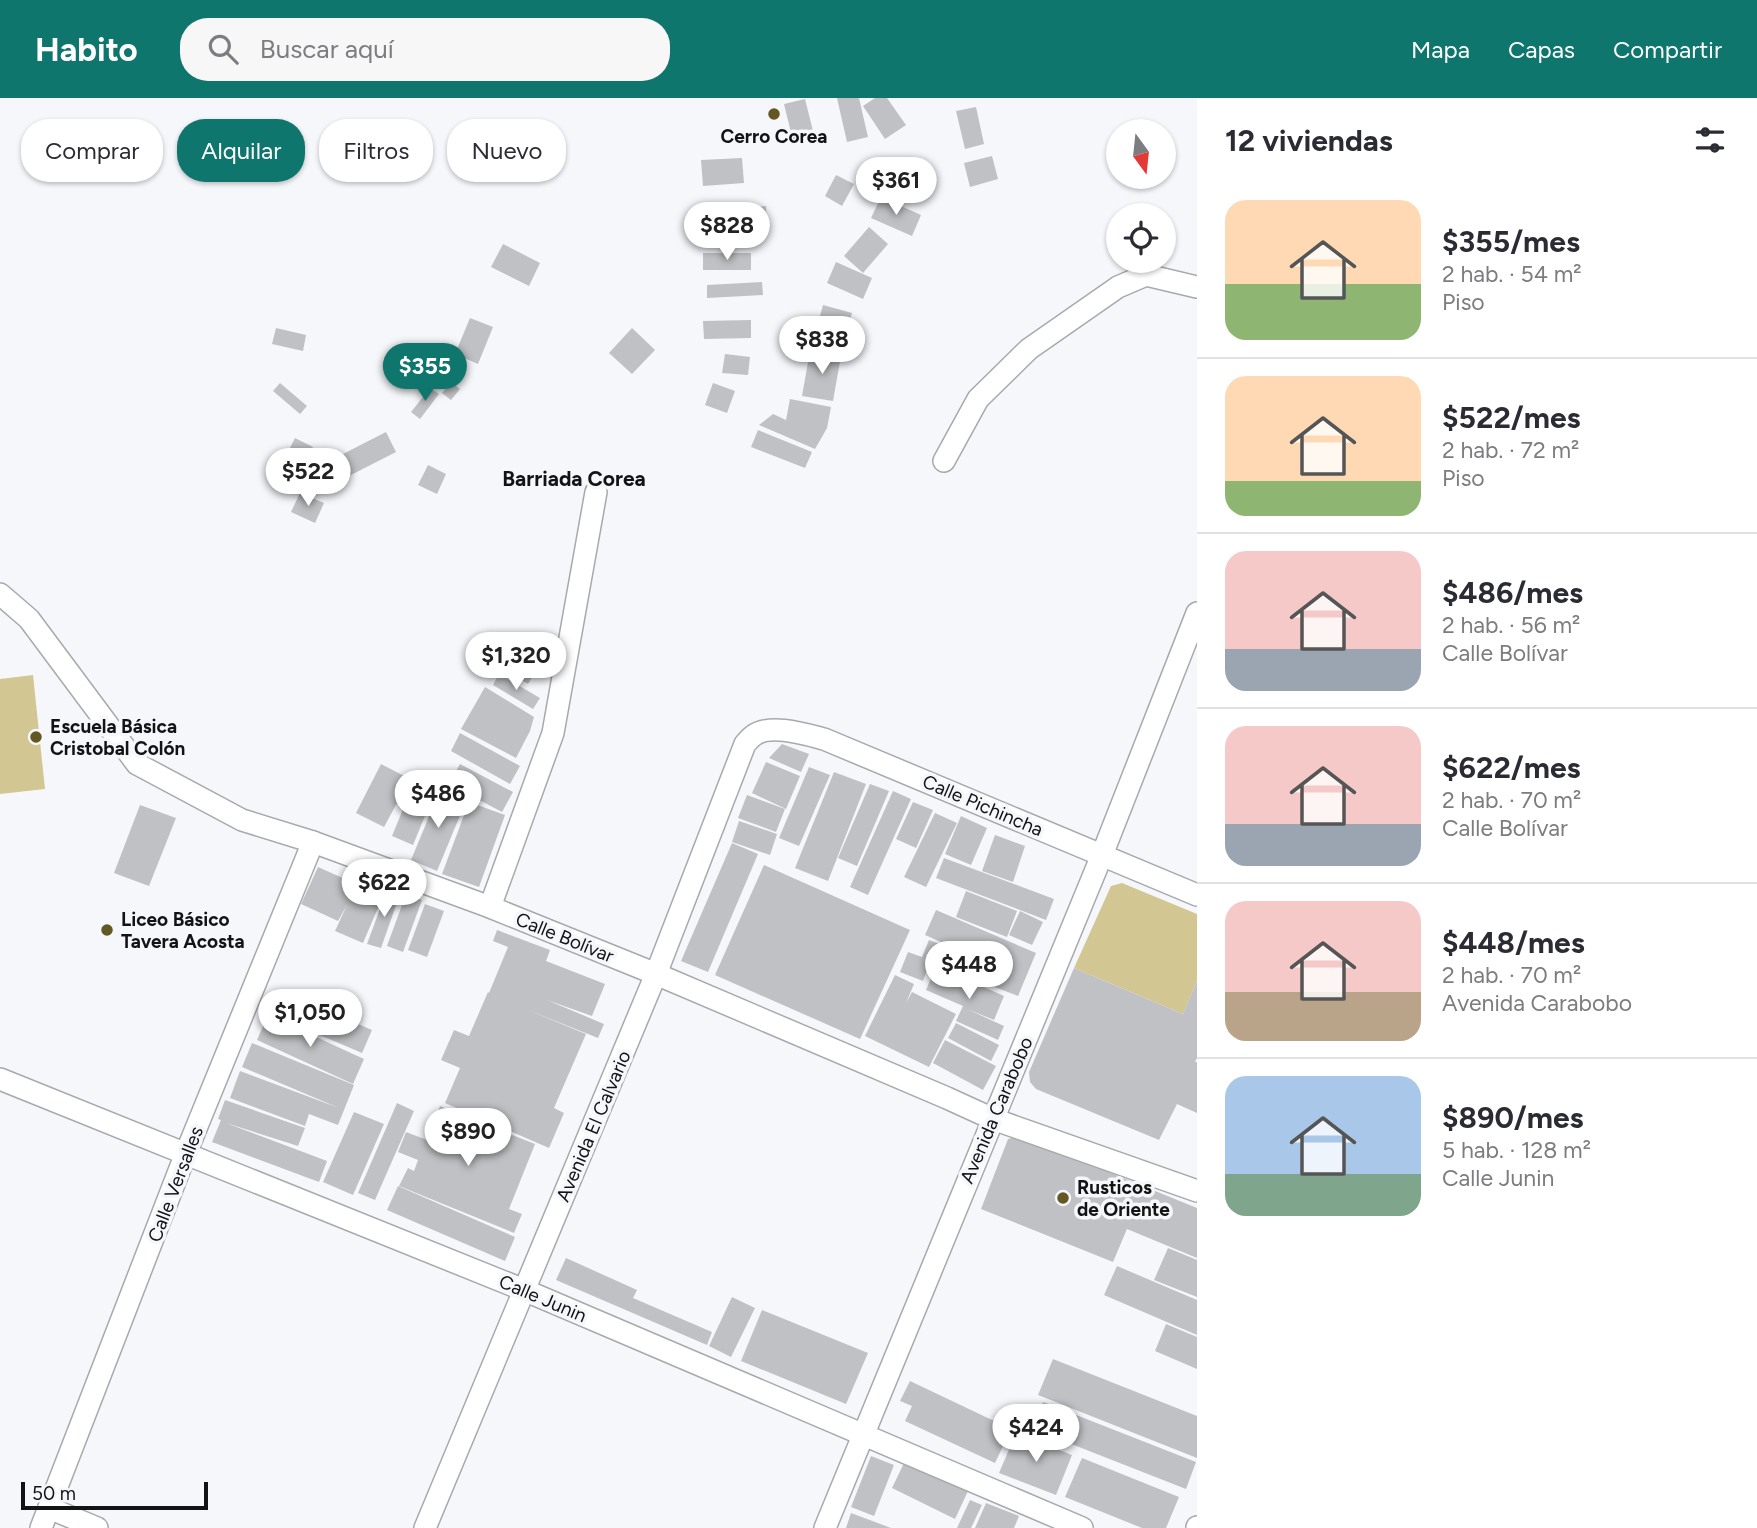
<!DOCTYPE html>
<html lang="es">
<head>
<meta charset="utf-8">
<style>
	:root { --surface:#fff; --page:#f7f7f7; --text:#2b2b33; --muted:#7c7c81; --line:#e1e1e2; --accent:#0f766e }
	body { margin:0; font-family:Figtree,sans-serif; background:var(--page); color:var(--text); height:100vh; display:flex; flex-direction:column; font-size:26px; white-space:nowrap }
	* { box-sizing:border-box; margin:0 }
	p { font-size:23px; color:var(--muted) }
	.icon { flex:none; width:38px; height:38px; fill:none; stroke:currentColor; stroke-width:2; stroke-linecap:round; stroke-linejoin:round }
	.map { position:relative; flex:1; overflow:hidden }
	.side { display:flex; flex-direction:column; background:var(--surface); width:560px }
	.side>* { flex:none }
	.banner { position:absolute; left:21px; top:21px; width:665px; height:63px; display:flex; gap:14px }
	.needle { width:46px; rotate:165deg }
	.fabs { position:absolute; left:1106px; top:21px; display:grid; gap:14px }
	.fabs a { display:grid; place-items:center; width:70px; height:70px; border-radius:50%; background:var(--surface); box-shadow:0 2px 5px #0004; font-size:35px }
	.scale { position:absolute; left:21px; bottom:18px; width:187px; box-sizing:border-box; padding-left:7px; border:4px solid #121314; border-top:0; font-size:19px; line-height:24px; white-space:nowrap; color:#121314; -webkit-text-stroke:5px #f6f7fb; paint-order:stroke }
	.price { position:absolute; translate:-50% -60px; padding:0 16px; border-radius:24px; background:#fff; color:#222; font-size:23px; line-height:46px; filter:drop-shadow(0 2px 4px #0008) }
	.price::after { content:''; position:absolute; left:50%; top:42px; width:21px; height:16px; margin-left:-10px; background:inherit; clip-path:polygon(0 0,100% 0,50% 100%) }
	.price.on { background:var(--accent); color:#fff }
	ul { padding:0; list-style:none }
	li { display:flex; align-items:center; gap:21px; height:175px; padding:0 28px }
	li+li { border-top:2px solid var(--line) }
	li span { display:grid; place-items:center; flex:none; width:196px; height:140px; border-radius:21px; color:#555 }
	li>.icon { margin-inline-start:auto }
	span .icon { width:84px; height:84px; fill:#fffc; stroke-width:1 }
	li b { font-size:30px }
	h2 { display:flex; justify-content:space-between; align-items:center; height:84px; padding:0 28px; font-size:30px }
	.chip { padding:0 24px; border-radius:28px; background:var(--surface); box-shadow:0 2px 5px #0004; font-size:24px; line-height:63px }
	.chip.on { background:var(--accent); color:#fff }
	header { display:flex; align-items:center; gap:42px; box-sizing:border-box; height:98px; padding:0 35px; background:var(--accent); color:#fff }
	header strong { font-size:33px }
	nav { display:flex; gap:38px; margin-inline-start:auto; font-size:24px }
	.search { width:490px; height:63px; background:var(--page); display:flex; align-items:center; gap:18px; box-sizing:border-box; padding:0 24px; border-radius:28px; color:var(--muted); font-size:26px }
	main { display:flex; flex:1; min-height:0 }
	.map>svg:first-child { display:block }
</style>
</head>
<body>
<header>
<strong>Habito</strong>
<div class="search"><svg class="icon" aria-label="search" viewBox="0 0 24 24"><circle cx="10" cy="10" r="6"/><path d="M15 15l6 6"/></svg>Buscar aquí</div>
<nav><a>Mapa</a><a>Capas</a><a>Compartir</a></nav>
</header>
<main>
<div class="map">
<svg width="1197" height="1430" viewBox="0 0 1197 1430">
	<rect width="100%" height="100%" fill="#f6f7fb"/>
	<g fill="#d2c692">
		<path d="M33,577l12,114 -45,5v-115z"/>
		<path d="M1122,785l75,31v67l-14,33 -109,-46 37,-82z"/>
	</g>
	<g fill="#c0c1c4">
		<path d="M837,0h22l9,39 -21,5z"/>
		<path d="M875,0h12l19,27 -21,14 -22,-33z"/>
		<path d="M805,1l10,40 -21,6 -10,-41z"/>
		<path d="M976,9l8,37 -19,5 -9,-38z"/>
		<path d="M992,58l6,23 -28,8 -6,-24z"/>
		<path d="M742,60l2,25 -41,3 -2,-26z"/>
		<path d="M887,60h33l-1,25h-32z"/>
		<path d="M836,77l18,9 -12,22 -17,-10z"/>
		<path d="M881,99l40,18 -9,21 -41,-18z"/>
		<path d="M766,108l1,24 -53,4 -1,-24z"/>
		<path d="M869,129l19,17 -25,29 -19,-17z"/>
		<path d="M503,146l37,19 -11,23 -38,-19z"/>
		<rect x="703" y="155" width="48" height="17"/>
		<path d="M836,164l36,16 -9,21 -36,-16z"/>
		<path d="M762,184l1,13 -56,3v-13z"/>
		<path d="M823,207l29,8 -12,40 -28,-8z"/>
		<path d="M470,220l23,9 -15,37 -23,-10z"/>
		<path d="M751,222v18l-47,1 -1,-18z"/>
		<path d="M276,230l30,7 -3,16 -31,-7z"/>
		<path d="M632,230l23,22 -23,24 -23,-21z"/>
		<path d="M810,253l31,5 -8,45 -31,-5z"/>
		<path d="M725,256l25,3 -2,18 -26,-2z"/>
		<path d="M451,284l9,7 -9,11 -9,-7z"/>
		<path d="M280,285l27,23 -7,8 -27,-23z"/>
		<path d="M713,285l22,8 -8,22 -22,-8z"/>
		<path d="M430,290l9,6 -19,25 -9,-7z"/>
		<path d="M790,301l41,8 -4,21 -12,21 -56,-24 14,-11 13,6z"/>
		<path d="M758,332l54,22 -7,16 -54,-21z"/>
		<path d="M386,334l10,20 -47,24 -10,-20z"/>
		<path d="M295,340l18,9 -8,17 -19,-8z"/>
		<path d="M428,367l18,9 -9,20 -19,-9z"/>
		<path d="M300,395l24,10 -9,20 -24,-11z"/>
		<path d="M512,554l26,16 -10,16 -26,-16z"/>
		<path d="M499,576l41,24 -7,11 -40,-24z"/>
		<path d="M485,589l49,30 -4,14 -14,27 -55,-29z"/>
		<path d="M460,635l60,33 -10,18 -59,-33z"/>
		<path d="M782,646l27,10 -8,18 -32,-14z"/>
		<path d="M766,664l34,14 -14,33 -34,-16z"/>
		<path d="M381,666l29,15 -26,48 -28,-14z"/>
		<path d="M460,666l53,28 -11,20 -53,-28z"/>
		<path d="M809,669l21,8 -31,71 -20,-8z"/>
		<path d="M834,674l32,12 -38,97 -33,-13z"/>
		<path d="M415,682l21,9 -23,56 -21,-9z"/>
		<path d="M870,686l19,7 -32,75 -19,-8z"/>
		<path d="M440,692l26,11 -29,70 -26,-11z"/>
		<path d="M893,693l18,8 -43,96 -18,-8z"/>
		<path d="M747,697l38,14 -9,23 -38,-14z"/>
		<path d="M469,704l36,13 -26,72 -37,-13z"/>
		<path d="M913,704l20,8 -17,38 -20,-9z"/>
		<path d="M140,707l36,13 -27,68 -35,-13z"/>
		<path d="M935,715l22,10 -31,64 -22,-10z"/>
		<path d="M961,718l26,12 -16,37 -26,-11z"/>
		<path d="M739,723l38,13 -7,21 -38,-13z"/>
		<path d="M995,737l30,11 -12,36 -31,-11z"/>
		<path d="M732,745l26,11 -50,118 -27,-11z"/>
		<path d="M944,760l110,41 -8,21 -110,-42z"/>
		<path d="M764,767l146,65 -50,109 -145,-64z"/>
		<path d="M318,769l65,29 -20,47 -28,-12 12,-26 -9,16 -37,-17z"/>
		<path d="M387,792l13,4 -19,54 -14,-4z"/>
		<path d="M966,793l51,20 -10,26 -51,-20z"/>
		<path d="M406,796l16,6 -19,52 -16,-6z"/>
		<path d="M425,806l19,7 -17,46 -19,-7z"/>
		<path d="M936,812l100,43 -18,43 -88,-34 -7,19 -23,-9 8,-20 14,5 7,-17 62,24 -66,-29z"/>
		<path d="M1020,813l23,11 -11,23 -23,-10z"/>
		<path d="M497,832l53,20 -4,11 59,23 -13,32 -45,-16 57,24 -6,14 -75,-30 63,26 -32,74 10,5 -15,35 -104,-45 15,-35 -19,-8 13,-30 15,6 19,-44 1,1 19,-46 -15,-6z"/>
		<path d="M936,868l68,30 -10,24 -27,-11 37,17 -6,14 -42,-19 7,-15 -37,-16z"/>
		<path d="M1074,870l109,46 14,-33v77l-2,4h2v51l-20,-9 -18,36 -123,-51 -6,-7 -1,-10z"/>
		<path d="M895,877l19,9 -8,19 6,-11 44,22 -27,53 -64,-31z"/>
		<path d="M276,891l96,41 -10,23 -96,-41z"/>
		<path d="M268,917l96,44 -11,25 -96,-44z"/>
		<path d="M956,925l43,22 -8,16 -43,-23z"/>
		<path d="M945,942l51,26 -13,24 -50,-27z"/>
		<path d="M252,945l102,42 -16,40 -29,-11 -4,12 -75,-28 10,-27 99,37 -97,-41z"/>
		<path d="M225,1002l80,28 -7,18 -72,-23 101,38 -8,21 -107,-40 9,-22 -3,-1z"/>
		<path d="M397,1005l17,8 -39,89 -17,-7z"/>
		<path d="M440,1008l95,38 -26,65 13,5 -8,19 -115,-47 9,-18 6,3 4,-11 -20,-8 8,-20 21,8z"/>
		<path d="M354,1014l30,12 -31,71 -30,-13z"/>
		<path d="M1020,1038l177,72v50l-70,-29 -14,33 -132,-53 27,-70z"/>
		<path d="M398,1088l117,51 -10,24 -118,-51z"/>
		<path d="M1168,1150l29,12v37l-43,-17z"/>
		<path d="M566,1160l71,32 -4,8 79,34 -5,13 -151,-65z"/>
		<path d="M1117,1168l80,34v35l-93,-40z"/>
		<path d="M732,1199l23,11 -24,49 -22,-11z"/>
		<path d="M762,1212l106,43 -22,51 -105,-43z"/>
		<path d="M1166,1226l31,13v32l-42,-18z"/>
		<path d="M1053,1261l144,57v42l-159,-63z"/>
		<path d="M910,1283l101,48 -16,34 -90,-42 7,-15 -12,-5z"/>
		<path d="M1043,1304l153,60 -10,27 -153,-60z"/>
		<path d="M1016,1335l56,22 -16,40 -57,-22z"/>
		<path d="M871,1358l23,9 -20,51 -23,-9z"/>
		<path d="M1082,1360l97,39 -13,31h-24l-77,-31z"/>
		<path d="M905,1363l63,30 -13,28 -63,-31z"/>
		<path d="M970,1402l12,5 -11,23h-14z"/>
		<path d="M986,1405l33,13 -5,12h-39z"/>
		<path d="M851,1415l40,15h-45z"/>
	</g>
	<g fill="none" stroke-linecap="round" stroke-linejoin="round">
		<g stroke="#a8a9ac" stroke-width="24">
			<g id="street">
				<path d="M944,363l34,-62 51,-50 89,-62 28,-12 51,12"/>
				<path d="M0,496l29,25 108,145 105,56 71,22 177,65 166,67 291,124 46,21 204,72"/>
				<path d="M490,809l63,-174 43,-241"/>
				<path d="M0,981l524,211 558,238"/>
				<path d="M49,1410l48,20"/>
				<path d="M41,1430l145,-375 127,-311"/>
				<path d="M425,1430l231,-554 89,-230c3,-3 5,-6 8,-8 16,-13 52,-2 71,3l373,156"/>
				<path d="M825,1430l277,-673 95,-242"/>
				<path d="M1197,1430v-1"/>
			</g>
		</g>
		<use href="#street" stroke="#fff" stroke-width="21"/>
	</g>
	<g fill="#635723" stroke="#f6f7fb" stroke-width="2.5">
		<circle cx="774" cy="16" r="7"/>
		<circle cx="36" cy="639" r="7"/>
		<circle cx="107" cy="832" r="7"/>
		<circle cx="1063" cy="1100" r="7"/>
	</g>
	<g text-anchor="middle" stroke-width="7" stroke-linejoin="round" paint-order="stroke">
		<g font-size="19" font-weight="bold" fill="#121314" stroke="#f6f7fb" text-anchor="start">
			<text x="774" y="45" text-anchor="middle">Cerro Corea</text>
			<text x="50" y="635">Escuela Básica<tspan x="50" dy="22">Cristobal Colón</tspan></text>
			<text x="121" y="828">Liceo Básico<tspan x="121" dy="22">Tavera Acosta</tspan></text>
			<text x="1077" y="1096">Rusticos<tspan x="1077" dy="22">de Oriente</tspan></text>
		</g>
		<g font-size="19" fill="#121314" stroke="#f6f7fb">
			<text transform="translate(983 707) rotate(23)" y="7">Calle Pichincha</text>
			<text transform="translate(565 839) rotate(22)" y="7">Calle Bolívar</text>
			<text transform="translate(996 1012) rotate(-67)" y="7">Avenida Carabobo</text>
			<text transform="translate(593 1028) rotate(-67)" y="7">Avenida El Calvario</text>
			<text transform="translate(175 1086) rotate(-69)" y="7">Calle Versalles</text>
			<text transform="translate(543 1200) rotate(23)" y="7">Calle Junin</text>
		</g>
		<g font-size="21" font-weight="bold" fill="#121314" stroke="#f6f7fb">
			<text x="574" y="388">Barriada Corea</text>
		</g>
	</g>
</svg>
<div class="fabs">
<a><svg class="needle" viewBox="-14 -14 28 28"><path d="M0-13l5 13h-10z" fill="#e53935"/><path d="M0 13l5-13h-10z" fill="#7c7c81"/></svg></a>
<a><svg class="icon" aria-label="locate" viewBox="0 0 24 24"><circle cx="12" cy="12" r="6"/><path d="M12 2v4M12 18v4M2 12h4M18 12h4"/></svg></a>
</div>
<div class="scale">50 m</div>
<b class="price" style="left:896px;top:119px">$361</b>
<b class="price" style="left:727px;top:164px">$828</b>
<b class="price" style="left:822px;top:278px">$838</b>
<b class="price on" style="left:425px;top:305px">$355</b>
<b class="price" style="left:308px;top:410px">$522</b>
<b class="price" style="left:516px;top:594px">$1,320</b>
<b class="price" style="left:438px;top:732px">$486</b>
<b class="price" style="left:384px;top:821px">$622</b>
<b class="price" style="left:969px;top:903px">$448</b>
<b class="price" style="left:310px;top:951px">$1,050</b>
<b class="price" style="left:468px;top:1070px">$890</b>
<b class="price" style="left:1036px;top:1366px">$424</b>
<div class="banner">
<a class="chip">Comprar</a>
<a class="chip on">Alquilar</a>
<a class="chip">Filtros</a>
<a class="chip">Nuevo</a>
</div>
</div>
<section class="side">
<h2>12 viviendas<svg class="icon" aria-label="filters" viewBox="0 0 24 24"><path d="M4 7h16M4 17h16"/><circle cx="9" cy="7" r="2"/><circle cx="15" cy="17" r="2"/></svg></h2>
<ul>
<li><span style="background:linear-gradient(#ffd9b3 60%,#8fb573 0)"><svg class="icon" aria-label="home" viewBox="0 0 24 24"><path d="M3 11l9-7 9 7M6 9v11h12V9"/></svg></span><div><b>$355/mes</b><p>2 hab. · 54 m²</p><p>Piso</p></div></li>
<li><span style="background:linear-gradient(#ffd9b3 75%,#8fb573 0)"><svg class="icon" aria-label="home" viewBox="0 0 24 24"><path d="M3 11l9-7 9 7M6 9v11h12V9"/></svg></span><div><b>$522/mes</b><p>2 hab. · 72 m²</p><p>Piso</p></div></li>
<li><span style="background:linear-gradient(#f6c9c9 70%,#9aa5b1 0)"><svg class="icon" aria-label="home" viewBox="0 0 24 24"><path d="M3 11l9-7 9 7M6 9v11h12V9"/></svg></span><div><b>$486/mes</b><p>2 hab. · 56 m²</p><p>Calle Bolívar</p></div></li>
<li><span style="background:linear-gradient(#f6c9c9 70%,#9aa5b1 0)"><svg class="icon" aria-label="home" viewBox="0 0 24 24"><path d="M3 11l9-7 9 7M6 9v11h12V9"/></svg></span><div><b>$622/mes</b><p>2 hab. · 70 m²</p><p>Calle Bolívar</p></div></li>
<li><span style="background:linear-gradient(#f6c9c9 65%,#b9a48a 0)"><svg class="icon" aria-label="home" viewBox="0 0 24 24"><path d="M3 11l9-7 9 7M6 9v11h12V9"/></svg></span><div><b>$448/mes</b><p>2 hab. · 70 m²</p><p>Avenida Carabobo</p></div></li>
<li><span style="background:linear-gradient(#a9c7e8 70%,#7fa58c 0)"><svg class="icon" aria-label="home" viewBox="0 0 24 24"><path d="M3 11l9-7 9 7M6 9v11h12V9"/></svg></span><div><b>$890/mes</b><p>5 hab. · 128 m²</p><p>Calle Junin</p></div></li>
</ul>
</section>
</main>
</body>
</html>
